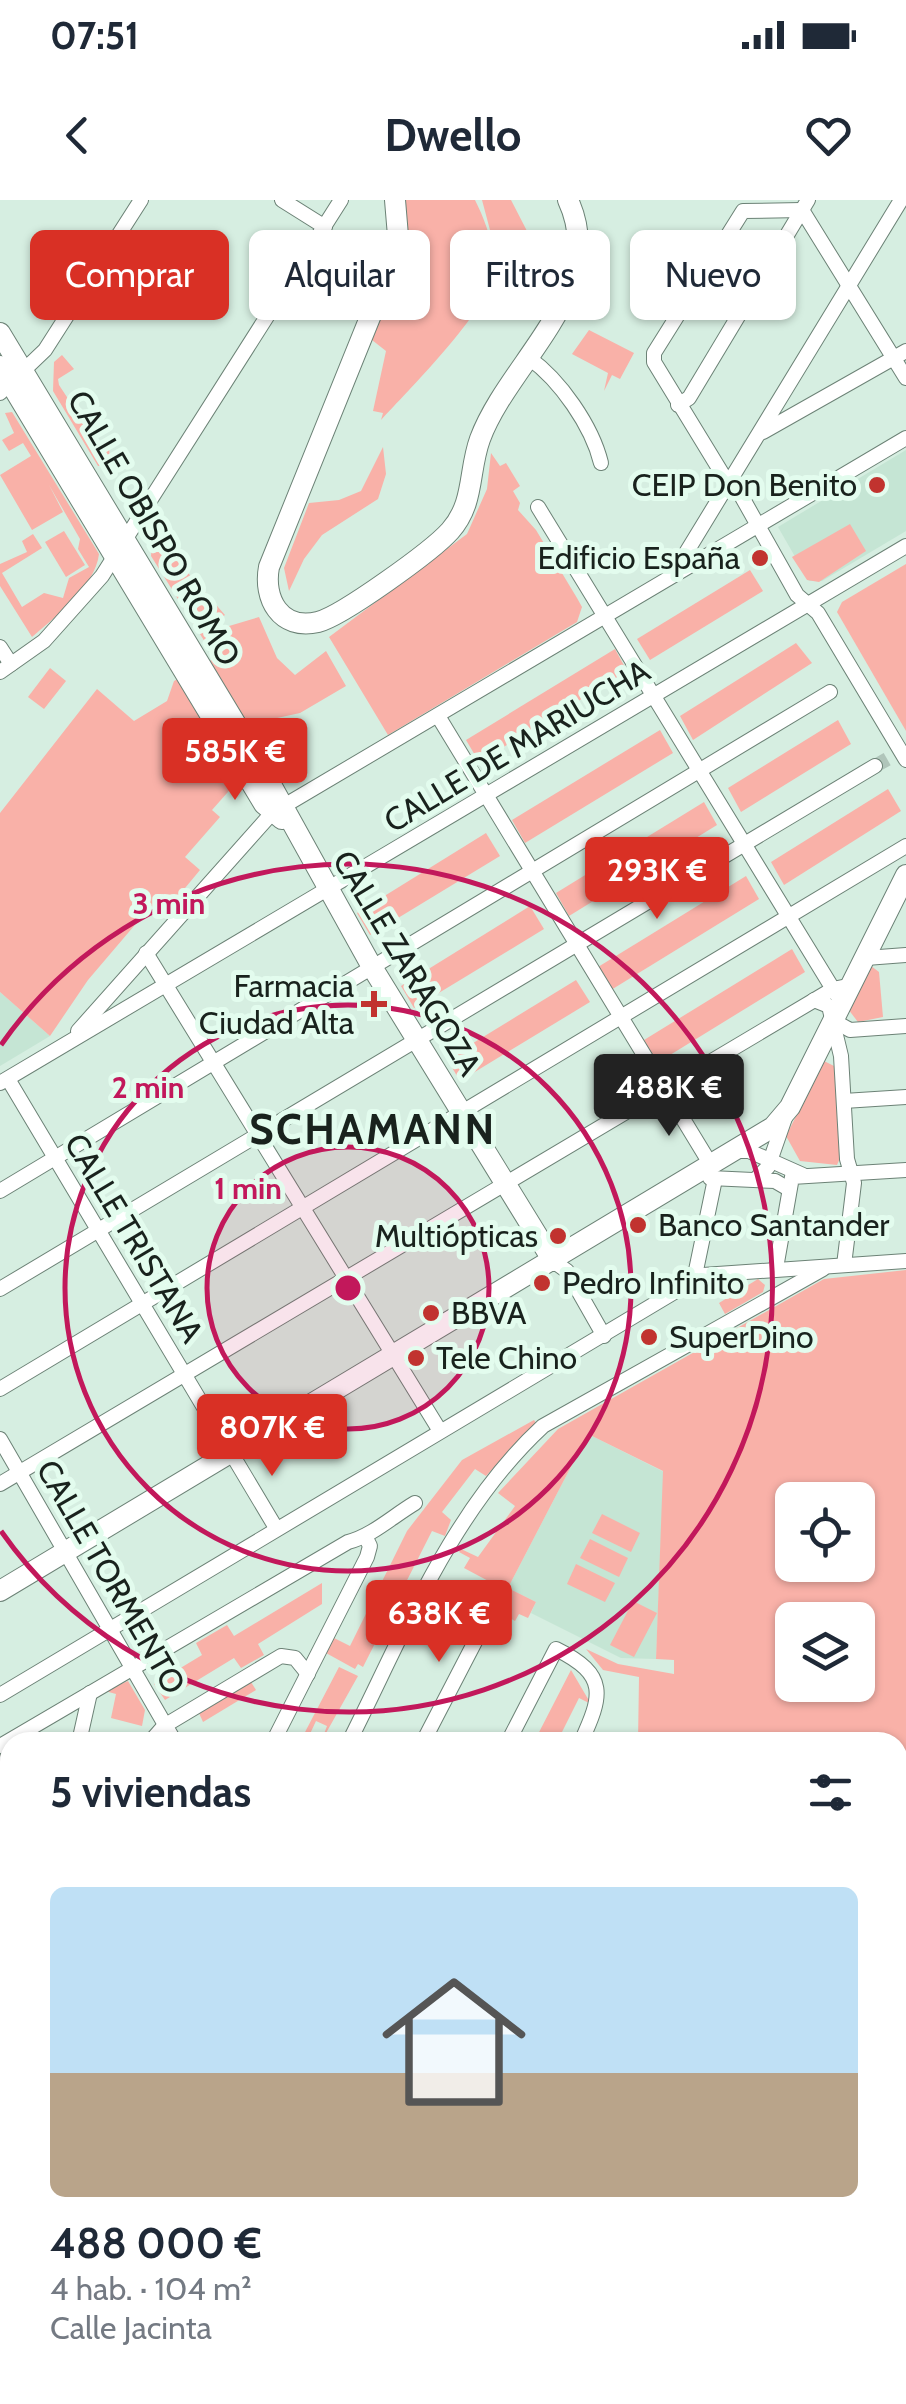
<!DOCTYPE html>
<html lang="es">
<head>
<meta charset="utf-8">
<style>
	:root { --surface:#fff; --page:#f6f6f7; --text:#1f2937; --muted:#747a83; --accent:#d93025 }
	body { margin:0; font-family:Cabin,sans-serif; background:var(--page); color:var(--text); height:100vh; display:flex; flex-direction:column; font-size:38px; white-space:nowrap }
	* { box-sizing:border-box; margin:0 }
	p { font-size:32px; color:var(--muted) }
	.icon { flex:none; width:55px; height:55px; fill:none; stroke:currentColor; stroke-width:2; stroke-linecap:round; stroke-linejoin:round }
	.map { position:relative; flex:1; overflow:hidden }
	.details { position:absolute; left:0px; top:1532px; width:908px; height:672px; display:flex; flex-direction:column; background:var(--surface); border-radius:30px 30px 0 0; box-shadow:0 2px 8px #0004 }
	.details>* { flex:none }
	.top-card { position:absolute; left:30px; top:30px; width:848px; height:90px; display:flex; gap:20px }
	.tools { position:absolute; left:775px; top:1282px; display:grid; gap:20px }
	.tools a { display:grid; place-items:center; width:100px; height:100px; border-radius:15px; background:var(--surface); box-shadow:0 2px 8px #0004; font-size:50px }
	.price { position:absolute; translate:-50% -85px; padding:0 22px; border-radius:10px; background:var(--accent); color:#fff; font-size:32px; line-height:65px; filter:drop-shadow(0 2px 5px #0008) }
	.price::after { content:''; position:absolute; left:50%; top:60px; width:30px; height:22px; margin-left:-15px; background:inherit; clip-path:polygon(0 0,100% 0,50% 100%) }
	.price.selected { background:#222; color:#fff }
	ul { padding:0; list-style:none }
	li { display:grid; align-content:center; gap:20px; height:530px; padding:0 50px }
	li span { display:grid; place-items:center; height:310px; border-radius:15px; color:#555 }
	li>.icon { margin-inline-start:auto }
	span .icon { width:180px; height:180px; fill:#fffc; stroke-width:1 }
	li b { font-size:42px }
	h2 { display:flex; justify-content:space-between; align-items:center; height:120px; padding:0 50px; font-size:42px }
	.pill { padding:0 35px; border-radius:15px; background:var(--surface); box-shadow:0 2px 8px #0004; font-size:35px; line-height:90px }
	.pill.selected { background:var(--accent); color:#fff }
	.status { display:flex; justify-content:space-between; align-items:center; height:70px; padding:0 50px; background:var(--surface); direction:ltr }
	.status svg { height:28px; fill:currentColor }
	header { display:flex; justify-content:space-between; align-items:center; height:130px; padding:0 50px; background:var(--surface); font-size:45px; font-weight:800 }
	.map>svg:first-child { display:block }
</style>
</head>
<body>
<div class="status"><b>07:51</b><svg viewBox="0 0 49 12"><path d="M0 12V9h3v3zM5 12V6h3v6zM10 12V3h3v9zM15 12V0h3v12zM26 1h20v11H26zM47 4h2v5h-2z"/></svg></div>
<header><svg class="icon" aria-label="back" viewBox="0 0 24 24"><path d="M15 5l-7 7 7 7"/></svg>Dwello<svg class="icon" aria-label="heart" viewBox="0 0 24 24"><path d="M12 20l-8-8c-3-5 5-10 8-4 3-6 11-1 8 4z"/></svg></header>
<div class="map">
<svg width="906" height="2204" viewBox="0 0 906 2204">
	<rect width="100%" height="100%" fill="#d6eee1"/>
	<g fill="#c5e5d4">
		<path d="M906,250v81l-84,50h-13l-31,-54z"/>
		<path d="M0,792l50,44 -50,30z"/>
		<path d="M588,1234l76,38 -8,187 -35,-1 -90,-45 5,-11 -24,-12 -2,-6z"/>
		<path d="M10,2178v17h126l4,9h-140v-22z"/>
	</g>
	<g fill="#f9b1a8" fill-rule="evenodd">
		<path d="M403,0h72c12,24 23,54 16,81 -9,35 -83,110 -110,139l2,-7 -10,-2 13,-60 -14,-11 36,-107z"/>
		<path d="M482,0h29l16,31 -5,3c5,16 0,25 -9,38l-11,3z"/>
		<path d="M589,130l45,23 -14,26 -8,-4 -8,16 4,-18 -36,-19z"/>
		<path d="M62,155l12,14 -16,10 1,6 45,68 5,-5 1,10 -7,8h-5l-45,-75 1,-29z"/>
		<path d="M12,212l87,142c-4,33 -44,63 -67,83l-32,-51v-22l27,-12 -5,-11 11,-7 9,14 -40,25 20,34 22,-14 19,5 6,-20 20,-11 -11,-18 2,-10 -31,-54 14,27 -31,18 -32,-55 31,-19 -8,-13 -14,8 -7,-11 12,-7 -9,-20z"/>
		<path d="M383,247l3,27 -8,25 -56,36 -18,24 -15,32 -5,-23 25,-65 30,-3 22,-9z"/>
		<path d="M491,253l9,13 6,-3 14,23 -7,5 7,12 -2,7 18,20 41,68 5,9 -5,15 -189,113 -59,-98 138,-103 20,-45z"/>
		<path d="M850,324l16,27 -47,31 -12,-2 -15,-23z"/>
		<path d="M64,331l21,34 -19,12 -21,-35z"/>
		<path d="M152,347l15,2 58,66 -10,7 4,7 40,-12 18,41 18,17 31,-24 20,35 -46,27 -32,7 -3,8 25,3 -25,15 -9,-15 -41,32 20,21 -23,26 8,7 -35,40 15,13 -34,41 -15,-5 -63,74 -38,56 -50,-44v-179l97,-124 37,32 33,-20 7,-20 41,-23 -64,-102z"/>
		<path d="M906,364v167l-69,-119 5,-10z"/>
		<path d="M750,370l13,21 -113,69 -13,-21z"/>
		<path d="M796,443l16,20 -119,77 -13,-24z"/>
		<path d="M615,449l12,22 -148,91 -13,-22z"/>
		<path d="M50,468l16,13 -22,28 -16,-12z"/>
		<path d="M838,520l13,24 -110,68 -13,-24z"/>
		<path d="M660,530l13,23 -148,90 -13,-23z"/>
		<path d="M888,589l13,22 -117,74 -13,-23z"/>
		<path d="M704,602l13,23 -148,91 -13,-23z"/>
		<path d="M486,633l14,23 -130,79 -13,-22z"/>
		<path d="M746,676l13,23 -148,91 -13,-23z"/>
		<path d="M530,706l14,23 -130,79 -13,-22z"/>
		<path d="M792,749l13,23 -148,91 -13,-23z"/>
		<path d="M871,766l8,6 4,45 -25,5 -10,-13z"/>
		<path d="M576,780l14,22 -130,79 -13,-22z"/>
		<path d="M824,861l14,7 3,88 -4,9 -37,-4 -14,-25z"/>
		<path d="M906,1070v619h-8v-147h-260l1,-65 -36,-7 -17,-21 32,15 56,10v-14l-18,-1 7,-188 -75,-37 -78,150 2,6 24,12 -8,16 -9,-4 -4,7 -9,-5 5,-16 -19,-11 2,-5 -30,-16 6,-10 -11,-6 2,-3 17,8 37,-51 -17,-13 60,-64 266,-150zM792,1300h66v65h-66zM792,1420h66v65h-66z"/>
		<path d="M758,1079l7,6 -2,7 -38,22 -6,-11z"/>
		<path d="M534,1220l2,3 -50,53 -11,-7 -33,43 9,8 -6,16 -13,-5 -69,136 -5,-3 -3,5 -29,-16 8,-15 16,8 57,-115 55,-71z"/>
		<path d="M602,1314l38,19 -9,19 -39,-19z"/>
		<path d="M590,1339l38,19 -9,19 -39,-19z"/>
		<path d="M576,1364l39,19 -10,19 -38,-18z"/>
		<path d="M322,1383v21l-64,40 6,11 -23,13 -7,-10 -69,42 -11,-16 48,-29 -6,-12 31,-18 7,11z"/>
		<path d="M633,1401l24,12 -23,44 -24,-12z"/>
		<path d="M339,1467l19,9 -37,66 6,-16 -11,-5 -7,15 -5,-2z"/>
		<path d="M571,1470l20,34 -12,-6 -22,44h-23z"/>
		<path d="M128,1481l17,29 -3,16 -31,-8 5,-24 -11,-3z"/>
		<path d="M251,1482l5,8 -53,32 -4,-9z"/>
	</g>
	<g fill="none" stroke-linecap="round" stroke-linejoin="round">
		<path stroke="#b0c5ba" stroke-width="14" stroke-dasharray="14 7" stroke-linecap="butt" d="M875,566l14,-8"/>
		<g stroke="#6c8276" stroke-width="16">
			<g id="street">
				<path d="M282,0l43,27"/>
				<path d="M802,10l-59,1 -89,142v9l72,118 12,10 59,105 21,18 88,147"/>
				<path d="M802,10l104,168"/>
				<path d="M529,158c31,22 63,68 72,105"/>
				<path d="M0,193l45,-43 96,-150"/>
				<path d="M678,205l11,-7 119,-198"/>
				<path d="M763,232l143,-81"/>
				<path d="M538,307l298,487"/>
				<path d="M675,371l226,-371"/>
				<path d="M0,447l11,17"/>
				<path d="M0,472l44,-31 58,-65 239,-376"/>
				<path d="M438,516l273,449"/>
				<path d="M146,753l294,478"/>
				<path d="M866,758l40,-3"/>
				<path d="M814,800l15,6 12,50 6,103 7,24 -10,82"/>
				<path d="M834,821l16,9 56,-4"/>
				<path d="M78,831l194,-218 634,-375"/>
				<path d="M8,879l268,449"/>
				<path d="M0,883l906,-537"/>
				<path d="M844,901l62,-4"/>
				<path d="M736,951h13l54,24"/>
				<path d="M710,978l65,3 12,7"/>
				<path d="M756,979l12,-12 17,-49"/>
				<path d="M0,991l830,-499"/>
				<path d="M553,1061l14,10 37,65"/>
				<path d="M776,1068l16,-91 114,-7"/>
				<path d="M694,1080l21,-101"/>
				<path d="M0,1089l875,-523"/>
				<path d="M0,1189l906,-543"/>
				<path d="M0,1239l175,303"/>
				<path d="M0,1284l833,-495 19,-4"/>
				<path d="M0,1495l703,-420 203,-14"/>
				<path d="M79,1542l11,-49"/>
				<path d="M150,1542l14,-16 117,-70 14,2 13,16"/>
				<path d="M273,1542l94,-185 3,-11 -4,-8"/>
				<path d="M349,1542c55,-109 102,-231 194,-316l280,-157"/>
				<path d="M423,1542l70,-135"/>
				<path d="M508,1542l48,-93c53,26 46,47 25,93"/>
				<path d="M0,1546l348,-204c24,-6 45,-26 67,-39"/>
				<path d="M0,1589l10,-44"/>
				<path d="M0,1666l10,-5"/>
				<path d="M0,1730l10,-6"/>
				<path d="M898,1739l8,1"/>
				<path d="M898,1794l8,1"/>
				<path d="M0,1799l10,-5"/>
				<path d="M898,1816l8,1"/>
				<path d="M0,1857l10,-7"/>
				<path d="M898,1872l8,1"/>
				<path d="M898,1928h8"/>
				<path d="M0,2008l10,-3"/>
				<path d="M898,2046l2,1"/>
				<path d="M0,2162l10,-5"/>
				<path d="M719,2204l5,-9"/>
				<path d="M900,2204h6"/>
			</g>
		</g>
		<g stroke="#6c8276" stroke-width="22">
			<g id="secondary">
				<path d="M395,0l3,36 -4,22 -125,309c-6,31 11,64 49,55 24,-6 114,-71 132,-91 25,-28 18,-59 30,-92 29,-78 130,-149 88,-239"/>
				<path d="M0,133l254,421 118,213 181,294"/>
				<path d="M0,166l264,438 18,15"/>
				<path d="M0,1391l773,-464 17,-20 116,-232"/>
				<path d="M898,1753l8,1"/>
				<path d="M898,1767l8,1"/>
				<path d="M282,2195l12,9"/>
				<path d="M236,2204l11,-9"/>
				<path d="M311,2204l7,-9"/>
			</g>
		</g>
		<use href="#street" stroke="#fff" stroke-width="14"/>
		<use href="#secondary" stroke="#fff" stroke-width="20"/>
	</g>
	<circle cx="348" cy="1088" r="141" fill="#c2185b" fill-opacity=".12"/>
	<g fill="none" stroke="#c2185b" stroke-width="5">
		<circle cx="348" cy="1088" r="141"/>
		<circle cx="348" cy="1088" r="283"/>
		<path d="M1 845A424 424 0 1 1 1 1331"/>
	</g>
	<g fill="#c1332f" stroke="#e3fcee" stroke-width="4">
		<circle cx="877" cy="285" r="10"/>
		<circle cx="760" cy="358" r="10"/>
		<path d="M369 789h10v10h10v10h-10v10h-10v-10h-10v-10h10z"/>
		<circle cx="638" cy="1025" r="10"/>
		<circle cx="558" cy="1036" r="10"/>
		<circle cx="542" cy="1083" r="10"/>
		<circle cx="431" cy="1113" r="10"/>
		<circle cx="649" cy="1137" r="10"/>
		<circle cx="416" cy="1158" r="10"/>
	</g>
	<g text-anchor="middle" stroke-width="10" stroke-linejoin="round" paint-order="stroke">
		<g font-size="32" fill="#19221d" stroke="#e3fcee" text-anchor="start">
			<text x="857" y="296" text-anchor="end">CEIP Don Benito</text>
			<text x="740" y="369" text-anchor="end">Edificio España</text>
			<text x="354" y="797" text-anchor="end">Farmacia<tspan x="354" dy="37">Ciudad Alta</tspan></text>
			<text x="658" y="1036">Banco Santander</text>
			<text x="538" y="1047" text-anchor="end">Multiópticas</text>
			<text x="562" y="1094">Pedro Infinito</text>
			<text x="451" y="1124">BBVA</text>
			<text x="669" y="1148">SuperDino</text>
			<text x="436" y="1169">Tele Chino</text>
		</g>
		<g font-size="32" fill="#19221d" stroke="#e3fcee">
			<text transform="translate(154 328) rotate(60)" y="11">CALLE OBISPO ROMO</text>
			<text transform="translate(517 546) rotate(-31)" y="11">CALLE DE MARIUCHA</text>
			<text transform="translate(407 763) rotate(59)" y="11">CALLE ZARAGOZA</text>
			<text transform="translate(134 1038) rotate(59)" y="11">CALLE TRISTANA</text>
			<text transform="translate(111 1377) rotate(60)" y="11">CALLE TORMENTO</text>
		</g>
		<g font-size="42" font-weight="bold" letter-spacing="2.5" fill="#19221d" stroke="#e3fcee">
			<text x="373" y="944">SCHAMANN</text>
		</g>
	</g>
	<circle cx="348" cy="1088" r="15" fill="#c2185b" stroke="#e3fcee" stroke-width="5"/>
	<g font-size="30" text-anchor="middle" font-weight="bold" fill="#c2185b" stroke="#e3fcee" stroke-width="10" stroke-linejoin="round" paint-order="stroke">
		<text x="169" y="714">3 min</text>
		<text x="148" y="898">2 min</text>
		<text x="248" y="999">1 min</text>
	</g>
</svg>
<div class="tools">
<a><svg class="icon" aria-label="locate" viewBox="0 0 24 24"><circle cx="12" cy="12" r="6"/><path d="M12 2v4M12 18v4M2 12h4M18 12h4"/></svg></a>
<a><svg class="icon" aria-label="layers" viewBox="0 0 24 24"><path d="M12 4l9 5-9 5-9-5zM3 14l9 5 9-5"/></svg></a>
</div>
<b class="price" style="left:235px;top:603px">585K €</b>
<b class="price" style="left:657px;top:722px">293K €</b>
<b class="price selected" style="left:669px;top:939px">488K €</b>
<b class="price" style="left:272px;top:1279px">807K €</b>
<b class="price" style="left:439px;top:1465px">638K €</b>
<div class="top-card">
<a class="pill selected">Comprar</a>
<a class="pill">Alquilar</a>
<a class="pill">Filtros</a>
<a class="pill">Nuevo</a>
</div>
<section class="details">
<h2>5 viviendas<svg class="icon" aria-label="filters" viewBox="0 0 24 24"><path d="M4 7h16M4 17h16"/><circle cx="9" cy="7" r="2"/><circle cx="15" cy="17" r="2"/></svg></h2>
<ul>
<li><span style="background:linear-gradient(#bfe0f5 60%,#b9a48a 0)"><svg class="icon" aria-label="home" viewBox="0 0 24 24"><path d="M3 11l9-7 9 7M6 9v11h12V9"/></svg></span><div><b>488 000 €</b><p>4 hab. · 104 m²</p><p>Calle Jacinta</p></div></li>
</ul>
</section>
</div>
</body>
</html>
